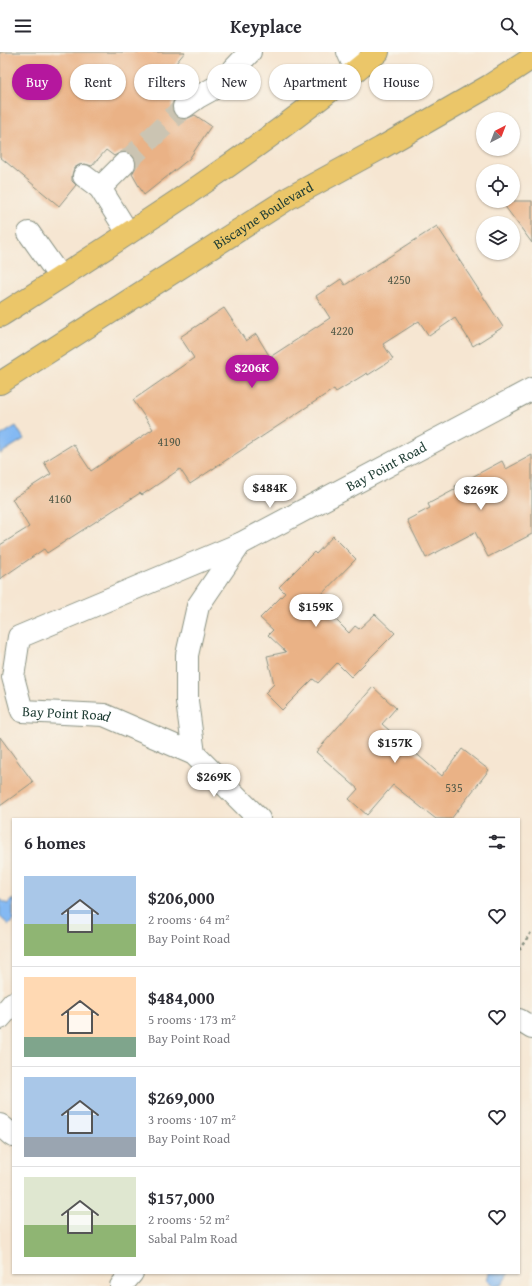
<!DOCTYPE html>
<html lang="en">
<head>
<meta charset="utf-8">
<style>
	:root { --surface:#fff; --page:#f7f7f7; --text:#2b2b33; --muted:#7c7c81; --line:#e1e1e2; --accent:#b5179e }
	body { margin:0; font-family:"Gentium Book Plus",serif; background:var(--page); color:var(--text); height:100vh; display:flex; flex-direction:column; font-size:15px; white-space:nowrap }
	* { box-sizing:border-box; margin:0 }
	p { font-size:13px; color:var(--muted) }
	.icon { flex:none; width:22px; height:22px; fill:none; stroke:currentColor; stroke-width:2; stroke-linecap:round; stroke-linejoin:round }
	.map { position:relative; flex:1; overflow:hidden }
	.drawer { position:absolute; left:12px; top:766px; width:508px; height:456px; display:flex; flex-direction:column; background:var(--surface); border-radius:0px; box-shadow:0 1px 3px #0004 }
	.drawer>* { flex:none }
	.hud { position:absolute; left:12px; top:12px; width:508px; height:36px; display:flex; gap:8px }
	.needle { width:26px; rotate:42deg }
	.controls { position:absolute; left:476px; top:60px; display:grid; gap:8px }
	.controls a { display:grid; place-items:center; width:44px; height:44px; border-radius:50%; background:var(--surface); box-shadow:0 1px 3px #0004; font-size:20px }
	.price { position:absolute; translate:-50% -34px; padding:0 9px; border-radius:14px; background:#fff; color:#222; font-size:13px; line-height:26px; filter:drop-shadow(0 1px 2px #0008) }
	.price::after { content:''; position:absolute; left:50%; top:24px; width:12px; height:9px; margin-left:-6px; background:inherit; clip-path:polygon(0 0,100% 0,50% 100%) }
	.price.on { background:var(--accent); color:#fff }
	ul { padding:0; list-style:none }
	li { display:flex; align-items:center; gap:12px; height:100px; padding:0 12px }
	li+li { border-top:1px solid var(--line) }
	li span { display:grid; place-items:center; flex:none; width:112px; height:80px; border-radius:0px; color:#555 }
	li>.icon { margin-inline-start:auto }
	span .icon { width:48px; height:48px; fill:#fffc; stroke-width:1 }
	li b { font-size:17px }
	h2 { display:flex; justify-content:space-between; align-items:center; height:48px; padding:0 12px; font-size:17px }
	.chip { padding:0 14px; border-radius:18px; background:var(--surface); box-shadow:0 1px 3px #0004; font-size:14px; line-height:36px }
	.chip.on { background:var(--accent); color:#fff }
	header { display:flex; justify-content:space-between; align-items:center; height:52px; padding:0 12px; background:var(--surface); font-size:18px; font-weight:700 }
	.map>svg:first-child { display:block }
</style>
</head>
<body>
<header><svg class="icon" aria-label="menu" viewBox="0 0 24 24"><path d="M4 6h16M4 12h16M4 18h16"/></svg>Keyplace<svg class="icon" aria-label="search" viewBox="0 0 24 24"><circle cx="10" cy="10" r="6"/><path d="M15 15l6 6"/></svg></header>
<div class="map">
<svg width="532" height="1234" viewBox="0 0 532 1234">
	<rect width="100%" height="100%" fill="#f7f3e8"/>
	<filter id="ink" filterUnits="userSpaceOnUse"><feTurbulence type="fractalNoise" baseFrequency=".025" numOctaves="2"/><feDisplacementMap in="SourceGraphic" scale="8" xChannelSelector="R" yChannelSelector="G"/><feConvolveMatrix kernelMatrix="1 2 1 2 8 2 1 2 1" color-interpolation-filters="sRGB"/></filter>
	<filter id="wash" filterUnits="userSpaceOnUse"><feTurbulence type="fractalNoise" baseFrequency=".012" numOctaves="4" result="noise"/><feDisplacementMap in="SourceGraphic" scale="16" xChannelSelector="R" yChannelSelector="G"/><feGaussianBlur stdDeviation="0.9" result="paint"/><feColorMatrix in="noise" values="0 0 0 0 0 0 0 0 0 0 0 0 0 0 0 0 0 1.4 0 .05"/><feComposite in="paint" operator="in"/></filter>
	<g filter="url(#wash)">
		<rect width="100%" height="100%" fill="#f6e6d2"/>
		<g fill="#84b9f3" stroke="#527b94">
			<path d="M16,374l8,13 -24,15v-18z"/>
			<path d="M0,847l7,5 6,-5v21l-4,5 -9,-8z"/>
			<path d="M489,1221h20l-8,12 -7,1 -7,-6z"/>
		</g>
		<g id="blocks">
			<g fill="#eab286">
				<path d="M0,0h185l-27,33 17,14 -2,3 -1,7 2,5 4,4 8,1 9,-4 16,11 -22,33 -45,36 -12,-21 4,-7v-6l-3,-6 -5,-3h-7l-7,4 -8,-6 -14,16 -7,-2 -6,1 -5,3 -2,7v6l4,4 -17,21 -59,-49z"/>
				<path d="M501,149h31v42z"/>
				<path d="M437,174l66,101 -30,19 -18,-28 -26,18 -10,-15 -36,23 10,15 -25,16 -1,-2 -31,19 -2,-3 -144,95 -10,-15 -38,26 -2,-2 -93,60 -3,-4 -44,30v-34l29,-18 -17,-28 39,-25 -7,-12 29,-18 18,27 62,-42 -20,-29 61,-42 -14,-21 44,-29 22,33 10,-7 14,23 60,-39 -14,-22 25,-17 4,6z"/>
				<path d="M532,403v79l-44,23 -13,-25 -49,26 -19,-38 23,-12 -2,-4 28,-15 -1,-3 47,-25 4,8z"/>
				<path d="M333,484l23,23 -40,41 33,33 6,-7 4,3 16,-15 20,19 -44,44 -14,-14 -19,20 -5,-4 -31,31 -17,-17 9,-9 -7,-28 19,-4 -18,-17 5,-5 -13,-12 25,-25 -6,-6 35,-35 2,2z"/>
				<path d="M373,635l23,21 -14,16 60,52 20,-27 27,21 -38,49h-15l-43,-34 -26,30 -18,-16 9,-10 -42,-37z"/>
				<path d="M0,685l33,45 -33,24z"/>
			</g>
		</g>
	</g>
	<g filter="url(#ink)">
		<use href="#blocks" fill-opacity="0" stroke="#8a9283" stroke-width="1"/>
		<g fill="none" stroke-linecap="round" stroke-linejoin="round">
			<path stroke="#cbc4b2" stroke-width="22" stroke-dasharray="22 11" stroke-linecap="butt" d="M124,112l60,-57"/>
			<g stroke="#8a9283" stroke-width="24">
				<g id="minor">
					<path d="M348,0l8,18"/>
					<path d="M184,55l14,-10 20,-11 32,-34"/>
					<path d="M124,112l-24,24 28,45"/>
					<path d="M84,124l16,12"/>
					<path d="M29,181l31,44"/>
					<path id="s1" d="M240,492l-221,93 -6,40 9,34 82,4 90,39 65,65"/>
					<path id="s2" d="M194,702l-7,-53v-46l11,-49 42,-62 292,-155"/>
					<path d="M0,966l13,-15"/>
					<path d="M519,968l13,8"/>
					<path d="M0,1073l13,11"/>
					<path d="M121,1234l11,-13"/>
				</g>
			</g>
			<g stroke="#8a9283" stroke-width="24">
				<g id="major">
					<path d="M0,264c130,-83 260,-165 378,-264"/>
					<path id="s3" d="M0,331l289,-185 92,-50 108,-62 43,-28"/>
				</g>
			</g>
			<path stroke="#8a9283" stroke-width="2.5" stroke-dasharray="3 3" stroke-linecap="butt" d="M519,898l13,-19"/>
			<use href="#minor" stroke="#fff" stroke-width="22"/>
			<use href="#major" stroke="#ebc669" stroke-width="22"/>
		</g>
	</g>
	<g text-anchor="middle" stroke-width="4" stroke-linejoin="round" paint-order="stroke">
		<g font-size="12" fill="#525a48">
			<text x="399" y="232">4250</text>
			<text x="342" y="283">4220</text>
			<text x="169" y="394">4190</text>
			<text x="60" y="451">4160</text>
			<text x="454" y="740">535</text>
		</g>
		<g font-size="14" fill="#1f3d34" stroke="#f7f3e8">
			<text dy="5" stroke="none"><textPath href="#s3" startOffset="312">Biscayne Boulevard</textPath></text>
			<text dy="5" stroke="none"><textPath href="#s2" startOffset="390">Bay Point Road</textPath></text>
			<text dy="5" stroke="none"><textPath href="#s1" startOffset="360">Bay Point Road</textPath></text>
		</g>
	</g>
</svg>
<div class="controls">
<a><svg class="needle" viewBox="-14 -14 28 28"><path d="M0-13l5 13h-10z" fill="#e53935"/><path d="M0 13l5-13h-10z" fill="#7c7c81"/></svg></a>
<a><svg class="icon" aria-label="locate" viewBox="0 0 24 24"><circle cx="12" cy="12" r="6"/><path d="M12 2v4M12 18v4M2 12h4M18 12h4"/></svg></a>
<a><svg class="icon" aria-label="layers" viewBox="0 0 24 24"><path d="M12 4l9 5-9 5-9-5zM3 14l9 5 9-5"/></svg></a>
</div>
<b class="price on" style="left:252px;top:337px">$206K</b>
<b class="price" style="left:270px;top:457px">$484K</b>
<b class="price" style="left:481px;top:459px">$269K</b>
<b class="price" style="left:316px;top:576px">$159K</b>
<b class="price" style="left:395px;top:712px">$157K</b>
<b class="price" style="left:214px;top:746px">$269K</b>
<div class="hud">
<a class="chip on">Buy</a>
<a class="chip">Rent</a>
<a class="chip">Filters</a>
<a class="chip">New</a>
<a class="chip">Apartment</a>
<a class="chip">House</a>
</div>
<section class="drawer">
<h2>6 homes<svg class="icon" aria-label="filters" viewBox="0 0 24 24"><path d="M4 7h16M4 17h16"/><circle cx="9" cy="7" r="2"/><circle cx="15" cy="17" r="2"/></svg></h2>
<ul>
<li><span style="background:linear-gradient(#a9c7e8 60%,#8fb573 0)"><svg class="icon" aria-label="home" viewBox="0 0 24 24"><path d="M3 11l9-7 9 7M6 9v11h12V9"/></svg></span><div><b>$206,000</b><p>2 rooms · 64 m²</p><p>Bay Point Road</p></div><svg class="icon" aria-label="heart" viewBox="0 0 24 24"><path d="M12 20l-8-8c-3-5 5-10 8-4 3-6 11-1 8 4z"/></svg></li>
<li><span style="background:linear-gradient(#ffd9b3 75%,#7fa58c 0)"><svg class="icon" aria-label="home" viewBox="0 0 24 24"><path d="M3 11l9-7 9 7M6 9v11h12V9"/></svg></span><div><b>$484,000</b><p>5 rooms · 173 m²</p><p>Bay Point Road</p></div><svg class="icon" aria-label="heart" viewBox="0 0 24 24"><path d="M12 20l-8-8c-3-5 5-10 8-4 3-6 11-1 8 4z"/></svg></li>
<li><span style="background:linear-gradient(#a9c7e8 75%,#9aa5b1 0)"><svg class="icon" aria-label="home" viewBox="0 0 24 24"><path d="M3 11l9-7 9 7M6 9v11h12V9"/></svg></span><div><b>$269,000</b><p>3 rooms · 107 m²</p><p>Bay Point Road</p></div><svg class="icon" aria-label="heart" viewBox="0 0 24 24"><path d="M12 20l-8-8c-3-5 5-10 8-4 3-6 11-1 8 4z"/></svg></li>
<li><span style="background:linear-gradient(#dfe7d0 60%,#8fb573 0)"><svg class="icon" aria-label="home" viewBox="0 0 24 24"><path d="M3 11l9-7 9 7M6 9v11h12V9"/></svg></span><div><b>$157,000</b><p>2 rooms · 52 m²</p><p>Sabal Palm Road</p></div><svg class="icon" aria-label="heart" viewBox="0 0 24 24"><path d="M12 20l-8-8c-3-5 5-10 8-4 3-6 11-1 8 4z"/></svg></li>
</ul>
</section>
</div>
</body>
</html>
